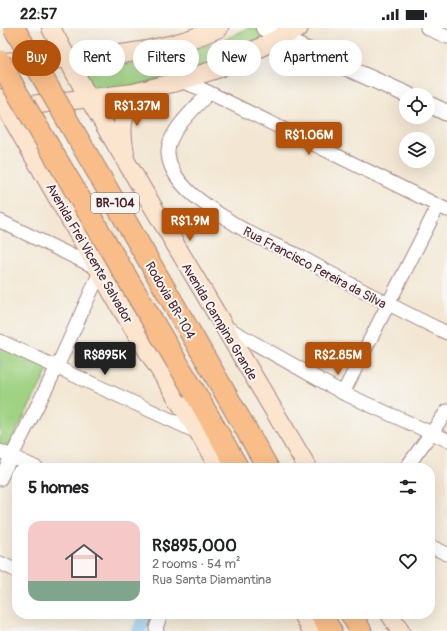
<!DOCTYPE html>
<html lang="en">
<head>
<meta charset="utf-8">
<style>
	:root { --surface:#fff; --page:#f2f2f2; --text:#202124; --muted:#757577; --accent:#b45309 }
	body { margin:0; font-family:Pangolin,sans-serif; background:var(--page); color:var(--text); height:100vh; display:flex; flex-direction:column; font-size:15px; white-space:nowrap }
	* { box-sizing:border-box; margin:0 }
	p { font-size:13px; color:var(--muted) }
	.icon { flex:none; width:22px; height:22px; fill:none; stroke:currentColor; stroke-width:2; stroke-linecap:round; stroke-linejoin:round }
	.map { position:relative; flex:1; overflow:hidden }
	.sheet { position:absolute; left:12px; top:435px; width:423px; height:156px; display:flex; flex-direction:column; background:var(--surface); border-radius:16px; box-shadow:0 4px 16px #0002 }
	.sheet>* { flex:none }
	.top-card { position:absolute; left:12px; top:12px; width:423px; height:36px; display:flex; gap:8px }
	.fabs { position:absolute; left:399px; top:60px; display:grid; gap:8px }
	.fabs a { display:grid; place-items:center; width:36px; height:36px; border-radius:50%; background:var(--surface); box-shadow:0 4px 16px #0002; font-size:20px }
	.price { position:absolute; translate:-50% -34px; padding:0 9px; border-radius:4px; background:var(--accent); color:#fff; font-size:13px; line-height:26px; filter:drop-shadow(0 1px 2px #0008) }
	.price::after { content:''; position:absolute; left:50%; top:24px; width:12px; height:9px; margin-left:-6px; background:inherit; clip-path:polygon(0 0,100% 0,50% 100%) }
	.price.active { background:#222; color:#fff }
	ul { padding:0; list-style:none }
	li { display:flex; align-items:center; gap:12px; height:100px; padding:0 16px }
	li span { display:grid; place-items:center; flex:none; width:112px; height:80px; border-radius:12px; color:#555 }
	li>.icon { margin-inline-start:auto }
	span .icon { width:48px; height:48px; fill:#fffc; stroke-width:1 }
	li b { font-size:17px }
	h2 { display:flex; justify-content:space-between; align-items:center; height:48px; padding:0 16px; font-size:17px }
	.tag { padding:0 14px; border-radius:18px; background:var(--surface); box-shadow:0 4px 16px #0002; font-size:14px; line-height:36px }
	.tag.active { background:var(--accent); color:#fff }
	.status { display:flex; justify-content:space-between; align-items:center; height:28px; padding:0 20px; background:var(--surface); direction:ltr }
	.status svg { height:11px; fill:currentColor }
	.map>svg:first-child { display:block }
</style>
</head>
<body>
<div class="status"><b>22:57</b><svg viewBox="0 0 49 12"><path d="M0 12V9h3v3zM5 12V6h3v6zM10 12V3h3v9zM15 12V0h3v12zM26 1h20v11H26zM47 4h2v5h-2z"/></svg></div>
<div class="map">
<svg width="447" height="603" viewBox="0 0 447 603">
	<rect width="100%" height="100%" fill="#f6f6f2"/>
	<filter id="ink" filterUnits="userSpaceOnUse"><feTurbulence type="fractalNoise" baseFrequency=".025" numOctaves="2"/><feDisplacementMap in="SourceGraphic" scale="8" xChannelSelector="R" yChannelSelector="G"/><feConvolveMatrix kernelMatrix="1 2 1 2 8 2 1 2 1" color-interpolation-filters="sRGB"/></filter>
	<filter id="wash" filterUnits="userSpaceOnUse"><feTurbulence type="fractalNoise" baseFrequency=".012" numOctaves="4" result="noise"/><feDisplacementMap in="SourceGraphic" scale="16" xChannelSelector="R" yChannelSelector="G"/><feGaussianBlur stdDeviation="0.9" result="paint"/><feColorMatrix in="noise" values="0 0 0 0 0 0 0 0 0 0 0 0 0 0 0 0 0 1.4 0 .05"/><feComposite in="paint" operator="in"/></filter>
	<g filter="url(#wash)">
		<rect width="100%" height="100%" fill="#f3e7d3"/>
		<g fill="#9fd282" stroke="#747856">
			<path d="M248,0h10l15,10 -61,29 -120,29 -16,-28 42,-2 61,-13 43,-12z"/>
			<path d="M0,315l52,20 -46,88 -6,-4z"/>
		</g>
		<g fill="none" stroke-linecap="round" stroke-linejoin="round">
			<path stroke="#73c0ed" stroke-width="14" d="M139,603l7,-17"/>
		</g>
	</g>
	<g filter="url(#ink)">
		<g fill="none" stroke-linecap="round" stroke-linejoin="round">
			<g stroke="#9e837f" stroke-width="15">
				<g id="minor">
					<path d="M427,0l20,9"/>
					<path d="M180,53l24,9 243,120"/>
					<path d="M209,65c-13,14 -43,40 -41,61 3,30 36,50 59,65 7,5 15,10 23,14 16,9 33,15 49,23 49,27 98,53 148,77"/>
					<path d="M0,193l99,48"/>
					<path d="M224,298l119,67 104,47"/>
					<path d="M0,313l199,92"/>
					<path d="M343,365l95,-187"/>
					<path d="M0,423l37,17"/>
					<path d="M406,440l41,-57"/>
					<path d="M0,451l57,-112 43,-95"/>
					<path d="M430,518l17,8"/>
					<path d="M0,535l17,8"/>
					<path d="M157,603l-1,-3 5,-14"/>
				</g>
			</g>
			<g stroke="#9e837f" stroke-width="18">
				<g id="tertiary">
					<path d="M264,0l16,10 128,57"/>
					<path d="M428,76l19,9"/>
				</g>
			</g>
			<g stroke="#9e837f" stroke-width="20">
				<g id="secondary">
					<path d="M51,0l38,71 219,369"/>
					<path d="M0,34c74,-4 150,-3 219,-34"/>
					<path d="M0,70l122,212 77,123 20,35"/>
					<path d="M13,79l121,-14 46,-12 37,-12 82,-41"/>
					<path d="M125,125c-6,-32 -3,-42 21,-63"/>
					<path d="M303,586l9,17"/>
					<path d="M390,586l10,17"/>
				</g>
			</g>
			<g stroke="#9e837f" stroke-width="23">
				<g id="trunk">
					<path d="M216,349l52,91"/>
					<path d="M194,363l44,77"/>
					<path d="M321,586l10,17"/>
					<path d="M351,586l10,17"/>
				</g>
			</g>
			<use href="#minor" stroke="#fff" stroke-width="13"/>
			<use href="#tertiary" stroke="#fff" stroke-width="16"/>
			<use href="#secondary" stroke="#fce5cf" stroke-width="18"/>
			<use href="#trunk" stroke="#f8bd88" stroke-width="21"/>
			<g stroke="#9e837f" stroke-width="23" stroke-linecap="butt">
				<g id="trunk-bridge">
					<path d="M14,0l202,349"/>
					<path d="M0,33l15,28 179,302"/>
				</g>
			</g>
			<use href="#trunk-bridge" stroke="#f8bd88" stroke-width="21"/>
		</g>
	</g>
	<g text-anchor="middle" stroke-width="4" stroke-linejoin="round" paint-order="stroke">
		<rect fill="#f6f6f2" stroke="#7e6067" stroke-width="1" x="91" y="165" width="48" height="20" rx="3"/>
		<g font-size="12" font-weight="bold" fill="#4a1f2b">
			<text x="115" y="179">BR-104</text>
		</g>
		<g font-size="13" fill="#4a1f2b" stroke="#f6f6f2">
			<text transform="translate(90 225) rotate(60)" y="5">Avenida Frei Vicente Salvador</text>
			<text transform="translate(315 239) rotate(28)" y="5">Rua Francisco Pereira da Silva</text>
			<text transform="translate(171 272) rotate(60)" y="5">Rodovia BR-104</text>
			<text transform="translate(220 293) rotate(59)" y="5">Avenida Campina Grande</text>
		</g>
	</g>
</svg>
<div class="fabs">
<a><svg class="icon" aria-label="locate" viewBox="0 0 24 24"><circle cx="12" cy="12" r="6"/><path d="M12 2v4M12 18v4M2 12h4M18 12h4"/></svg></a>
<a><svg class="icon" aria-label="layers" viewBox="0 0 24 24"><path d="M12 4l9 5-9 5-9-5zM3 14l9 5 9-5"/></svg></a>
</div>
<b class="price" style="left:137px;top:99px">R$1.37M</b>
<b class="price" style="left:309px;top:128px">R$1.06M</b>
<b class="price" style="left:190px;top:214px">R$1.9M</b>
<b class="price active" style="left:105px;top:348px">R$895K</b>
<b class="price" style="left:338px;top:348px">R$2.85M</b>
<div class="top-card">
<a class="tag active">Buy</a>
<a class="tag">Rent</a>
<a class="tag">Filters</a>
<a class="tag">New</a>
<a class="tag">Apartment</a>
</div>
<section class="sheet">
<h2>5 homes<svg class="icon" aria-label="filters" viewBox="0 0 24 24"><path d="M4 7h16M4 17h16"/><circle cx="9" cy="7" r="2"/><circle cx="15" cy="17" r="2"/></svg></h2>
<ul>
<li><span style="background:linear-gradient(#f6c9c9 75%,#7fa58c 0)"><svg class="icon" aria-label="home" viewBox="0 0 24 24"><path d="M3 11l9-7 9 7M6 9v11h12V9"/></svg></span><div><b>R$895,000</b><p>2 rooms · 54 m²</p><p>Rua Santa Diamantina</p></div><svg class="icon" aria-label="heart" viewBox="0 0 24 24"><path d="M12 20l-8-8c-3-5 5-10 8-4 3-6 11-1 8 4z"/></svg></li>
</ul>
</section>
</div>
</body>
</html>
